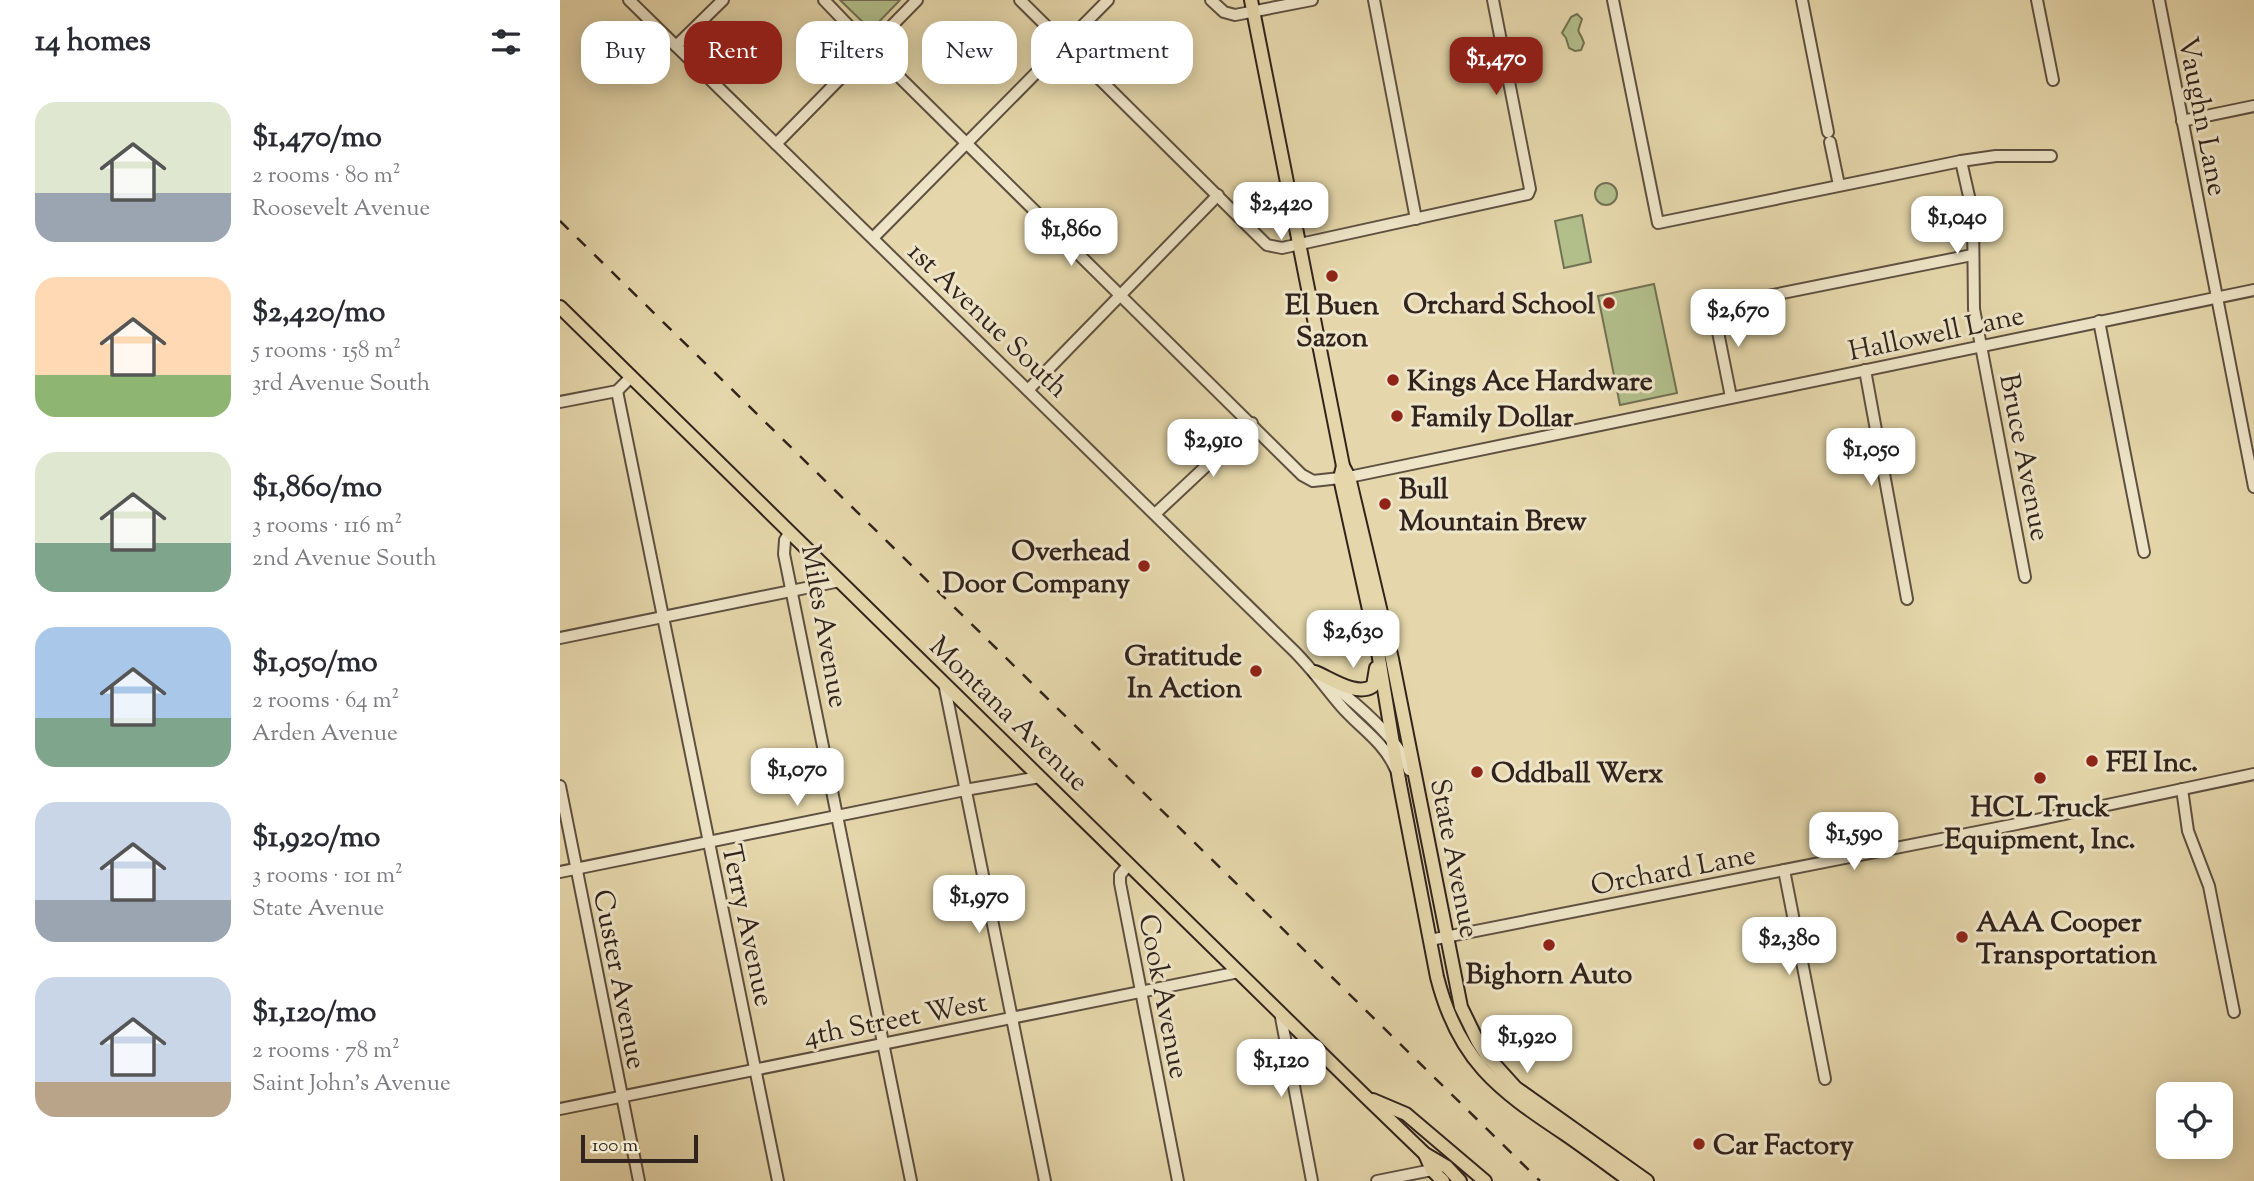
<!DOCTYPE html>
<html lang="en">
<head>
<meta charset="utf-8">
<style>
	:root { --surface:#fff; --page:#f2f2f3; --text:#2b2b33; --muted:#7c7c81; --accent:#8f2418 }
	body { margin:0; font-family:"Sorts Mill Goudy",serif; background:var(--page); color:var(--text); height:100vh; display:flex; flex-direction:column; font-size:26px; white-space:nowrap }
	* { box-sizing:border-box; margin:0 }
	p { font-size:23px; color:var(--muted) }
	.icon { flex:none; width:38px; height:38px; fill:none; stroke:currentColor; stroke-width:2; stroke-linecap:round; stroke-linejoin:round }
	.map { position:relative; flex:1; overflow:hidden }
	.details { display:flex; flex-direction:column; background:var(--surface); width:560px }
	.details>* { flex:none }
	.hud { position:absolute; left:21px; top:21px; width:665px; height:63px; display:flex; gap:14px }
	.tools { position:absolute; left:1596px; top:1082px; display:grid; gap:14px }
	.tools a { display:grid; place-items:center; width:77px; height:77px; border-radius:14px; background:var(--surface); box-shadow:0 4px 18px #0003; font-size:35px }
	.scale { position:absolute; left:21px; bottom:18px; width:117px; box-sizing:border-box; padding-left:7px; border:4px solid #31231d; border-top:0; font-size:19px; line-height:24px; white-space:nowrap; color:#31231d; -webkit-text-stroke:5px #eee5c8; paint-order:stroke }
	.price { position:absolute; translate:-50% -60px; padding:0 16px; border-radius:14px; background:#fff; color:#222; font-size:23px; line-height:46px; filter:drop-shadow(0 2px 4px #0008) }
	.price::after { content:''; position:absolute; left:50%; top:42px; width:21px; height:16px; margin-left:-10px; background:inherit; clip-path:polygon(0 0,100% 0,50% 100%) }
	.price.active { background:var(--accent); color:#fff }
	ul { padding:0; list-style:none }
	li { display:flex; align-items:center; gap:21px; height:175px; padding:0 35px }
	li span { display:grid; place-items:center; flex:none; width:196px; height:140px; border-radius:21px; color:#555 }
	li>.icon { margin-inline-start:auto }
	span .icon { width:84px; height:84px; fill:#fffc; stroke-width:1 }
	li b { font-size:30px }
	h2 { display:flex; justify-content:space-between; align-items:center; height:84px; padding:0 35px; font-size:30px }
	.pill { padding:0 24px; border-radius:21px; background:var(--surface); box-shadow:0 4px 18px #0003; font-size:24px; line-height:63px }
	.pill.active { background:var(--accent); color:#fff }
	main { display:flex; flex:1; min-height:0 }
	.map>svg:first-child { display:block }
</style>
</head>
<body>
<main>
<section class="details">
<h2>14 homes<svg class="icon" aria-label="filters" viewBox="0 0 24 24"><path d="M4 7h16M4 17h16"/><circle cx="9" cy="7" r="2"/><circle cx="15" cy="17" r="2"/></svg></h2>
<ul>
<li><span style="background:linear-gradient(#dfe7d0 65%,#9aa5b1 0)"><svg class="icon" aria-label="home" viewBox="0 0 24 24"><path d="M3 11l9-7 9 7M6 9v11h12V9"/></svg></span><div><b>$1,470/mo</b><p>2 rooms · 80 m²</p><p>Roosevelt Avenue</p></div></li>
<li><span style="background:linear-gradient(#ffd9b3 70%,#8fb573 0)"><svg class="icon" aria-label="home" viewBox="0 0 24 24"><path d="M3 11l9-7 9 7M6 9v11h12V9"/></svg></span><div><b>$2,420/mo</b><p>5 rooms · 158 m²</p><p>3rd Avenue South</p></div></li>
<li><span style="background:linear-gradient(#dfe7d0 65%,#7fa58c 0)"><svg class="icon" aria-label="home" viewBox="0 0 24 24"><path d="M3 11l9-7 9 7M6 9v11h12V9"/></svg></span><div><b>$1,860/mo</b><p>3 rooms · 116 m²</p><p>2nd Avenue South</p></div></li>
<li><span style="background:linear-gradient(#a9c7e8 65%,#7fa58c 0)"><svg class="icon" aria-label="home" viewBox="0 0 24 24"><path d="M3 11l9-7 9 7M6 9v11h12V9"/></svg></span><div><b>$1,050/mo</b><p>2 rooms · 64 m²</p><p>Arden Avenue</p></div></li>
<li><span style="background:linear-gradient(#c9d6e8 70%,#9aa5b1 0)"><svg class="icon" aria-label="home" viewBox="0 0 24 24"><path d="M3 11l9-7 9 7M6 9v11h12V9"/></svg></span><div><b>$1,920/mo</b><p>3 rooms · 101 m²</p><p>State Avenue</p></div></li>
<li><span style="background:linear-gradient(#c9d6e8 75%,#b9a48a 0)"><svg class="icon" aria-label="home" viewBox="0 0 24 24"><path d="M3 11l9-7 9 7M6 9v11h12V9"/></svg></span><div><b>$1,120/mo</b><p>2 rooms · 78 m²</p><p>Saint John's Avenue</p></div></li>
</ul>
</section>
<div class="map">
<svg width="1694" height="1181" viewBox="0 0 1694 1181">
	<rect width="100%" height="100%" fill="#e5d7ab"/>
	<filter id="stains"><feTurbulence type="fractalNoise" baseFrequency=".00286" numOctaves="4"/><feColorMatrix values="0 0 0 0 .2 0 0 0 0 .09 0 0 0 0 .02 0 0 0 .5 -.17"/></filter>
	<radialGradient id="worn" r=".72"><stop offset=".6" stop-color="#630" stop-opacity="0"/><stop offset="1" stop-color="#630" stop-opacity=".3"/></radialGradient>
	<g fill="#b2bf8b" stroke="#727154" stroke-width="2">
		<path d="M280,0h60l-29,30z"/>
		<path d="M1017,14l5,5c-6,18 -4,7 2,24l-3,7 -6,1 -6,-3 -3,-10 -4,-5 9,-16z"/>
		<circle cx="1046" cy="194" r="11"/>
		<path d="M1022,215l9,47 -27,6 -9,-47z"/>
		<path d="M1094,284l23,109 -57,12 -22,-109z"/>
	</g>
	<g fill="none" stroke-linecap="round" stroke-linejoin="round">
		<g stroke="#5e5040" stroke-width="14">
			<g id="minor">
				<path d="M69,0l662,648c19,18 33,38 50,58 18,21 43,36 54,62"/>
				<path d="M264,0l46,48 432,427 11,6 36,-4 905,-187"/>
				<path d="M460,0l247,245 15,3 246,-54 2,-5 -37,-189"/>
				<path d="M651,0l13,12 11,3 77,-15"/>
				<path d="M814,0l42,219"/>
				<path d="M1053,0l45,223 303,-62 35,-5h55"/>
				<path d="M1242,0l26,132"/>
				<path d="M1477,0l16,80"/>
				<path d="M1599,0l95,487"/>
				<path d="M116,46l47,-46"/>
				<path d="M1622,121l72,-15"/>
				<path d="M1270,142l9,43"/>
				<path d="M216,144l141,-144"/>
				<path d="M1401,161l12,53 1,95 51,268"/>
				<path d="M313,238l235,-238"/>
				<path d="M1539,321l45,231"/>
				<path d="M1305,370l42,229"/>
				<path d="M468,390l190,-195"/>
				<path d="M57,391l161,790"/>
				<path d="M1171,397l-18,-90 259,-52"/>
				<path d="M0,402l57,-11 14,-14"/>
				<path d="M595,514l97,-91"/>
				<path d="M230,532l-5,8 -1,14 127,627"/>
				<path d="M0,638l280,-57"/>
				<path d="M769,682c24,19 72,58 80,88"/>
				<path d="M384,683l101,498"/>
				<path d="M0,786l79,395"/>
				<path d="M1622,789l6,42 21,55 25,126"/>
				<path d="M569,864l-9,11v8l58,298"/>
				<path d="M1224,870l41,209"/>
				<path d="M0,872l405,-82 75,-13"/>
				<path d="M870,940l582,-115 242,-51"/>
				<path d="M720,1012l32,169"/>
				<path d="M0,1109l679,-137"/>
				<path d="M817,1181l60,-12"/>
			</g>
		</g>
		<g stroke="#31231d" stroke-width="16">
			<g id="major">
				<path d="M691,0l92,466 6,11 43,182 69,348 16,33 10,16 29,32 131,93"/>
				<path d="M0,307l804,788 61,59 22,13 13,14"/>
				<path d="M783,466l-3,12 37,168 22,134 38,197c21,83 60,112 128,157 22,15 43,31 65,47"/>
				<path d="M755,672c17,7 42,25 58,14l3,-18"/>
				<path d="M813,1100l33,14 79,67"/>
				<path d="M865,1154l7,16 11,11"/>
			</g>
		</g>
		<use href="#minor" stroke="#eee5c8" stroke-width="10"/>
		<use href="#major" stroke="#e5d7ab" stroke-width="12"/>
		<path stroke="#31231d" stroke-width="2.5" stroke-dasharray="12 12" stroke-linecap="butt" d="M0,221l980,960"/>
	</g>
	<g fill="#8f2418" stroke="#eee5c8" stroke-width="2.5">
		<circle cx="772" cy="276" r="7"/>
		<circle cx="1049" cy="303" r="7"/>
		<circle cx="833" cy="380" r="7"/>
		<circle cx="837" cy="416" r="7"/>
		<circle cx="825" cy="504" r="7"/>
		<circle cx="584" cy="566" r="7"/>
		<circle cx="696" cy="671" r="7"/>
		<circle cx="1532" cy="761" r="7"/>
		<circle cx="917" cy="772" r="7"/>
		<circle cx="1480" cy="778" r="7"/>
		<circle cx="1402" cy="937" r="7"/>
		<circle cx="989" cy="945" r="7"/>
		<circle cx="1139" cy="1144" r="7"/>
	</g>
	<g text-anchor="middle" stroke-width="6" stroke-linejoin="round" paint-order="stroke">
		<g font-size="28" fill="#31231d" stroke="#eee5c8">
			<text transform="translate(1644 116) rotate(79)" y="10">Vaughn Lane</text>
			<text transform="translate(429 319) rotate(44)" y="10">1st Avenue South</text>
			<text transform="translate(1376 332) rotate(-12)" y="10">Hallowell Lane</text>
			<text transform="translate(1466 457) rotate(79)" y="10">Bruce Avenue</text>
			<text transform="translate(266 626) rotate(80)" y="10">Miles Avenue</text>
			<text transform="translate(450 713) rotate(44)" y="10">Montana Avenue</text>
			<text transform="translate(896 858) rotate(79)" y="10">State Avenue</text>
			<text transform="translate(1113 869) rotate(-11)" y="10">Orchard Lane</text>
			<text transform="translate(189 925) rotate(78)" y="10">Terry Avenue</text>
			<text transform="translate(61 979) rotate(79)" y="10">Custer Avenue</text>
			<text transform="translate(605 996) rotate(79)" y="10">Cook Avenue</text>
			<text transform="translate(335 1018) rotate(-11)" y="10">4th Street West</text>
		</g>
		<g font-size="28" font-weight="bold" fill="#31231d" stroke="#eee5c8" text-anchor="start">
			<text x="1035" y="313" text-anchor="end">Orchard School</text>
			<text x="772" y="314" text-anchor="middle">El Buen<tspan x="772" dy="32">Sazon</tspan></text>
			<text x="847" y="390">Kings Ace Hardware</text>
			<text x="851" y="426">Family Dollar</text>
			<text x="839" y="498">Bull<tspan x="839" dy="32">Mountain Brew</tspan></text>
			<text x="570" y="560" text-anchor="end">Overhead<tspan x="570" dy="32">Door Company</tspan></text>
			<text x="682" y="665" text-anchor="end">Gratitude<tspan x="682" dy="32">In Action</tspan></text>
			<text x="1546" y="771">FEI Inc.</text>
			<text x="931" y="782">Oddball Werx</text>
			<text x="1480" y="816" text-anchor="middle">HCL Truck<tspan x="1480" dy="32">Equipment, Inc.</tspan></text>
			<text x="1416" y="931">AAA Cooper<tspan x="1416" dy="32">Transportation</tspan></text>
			<text x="989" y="983" text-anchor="middle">Bighorn Auto</text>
			<text x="1153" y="1154">Car Factory</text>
		</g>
	</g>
	<rect width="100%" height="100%" filter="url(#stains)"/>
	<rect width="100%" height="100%" fill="url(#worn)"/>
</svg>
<div class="tools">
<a><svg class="icon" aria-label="locate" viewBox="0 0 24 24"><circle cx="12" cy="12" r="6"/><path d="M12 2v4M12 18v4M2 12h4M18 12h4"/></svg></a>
</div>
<div class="scale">100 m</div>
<b class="price active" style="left:936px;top:97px">$1,470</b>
<b class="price" style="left:721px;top:242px">$2,420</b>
<b class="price" style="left:1397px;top:256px">$1,040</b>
<b class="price" style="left:511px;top:268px">$1,860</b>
<b class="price" style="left:1178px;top:349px">$2,670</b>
<b class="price" style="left:653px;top:479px">$2,910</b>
<b class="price" style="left:1311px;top:488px">$1,050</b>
<b class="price" style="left:793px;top:670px">$2,630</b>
<b class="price" style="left:237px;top:808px">$1,070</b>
<b class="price" style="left:1294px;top:872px">$1,590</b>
<b class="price" style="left:419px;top:935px">$1,970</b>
<b class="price" style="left:1229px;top:977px">$2,380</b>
<b class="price" style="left:967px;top:1075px">$1,920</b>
<b class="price" style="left:721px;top:1099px">$1,120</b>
<div class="hud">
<a class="pill">Buy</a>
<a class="pill active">Rent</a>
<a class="pill">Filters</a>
<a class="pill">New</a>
<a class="pill">Apartment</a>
</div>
</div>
</main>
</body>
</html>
